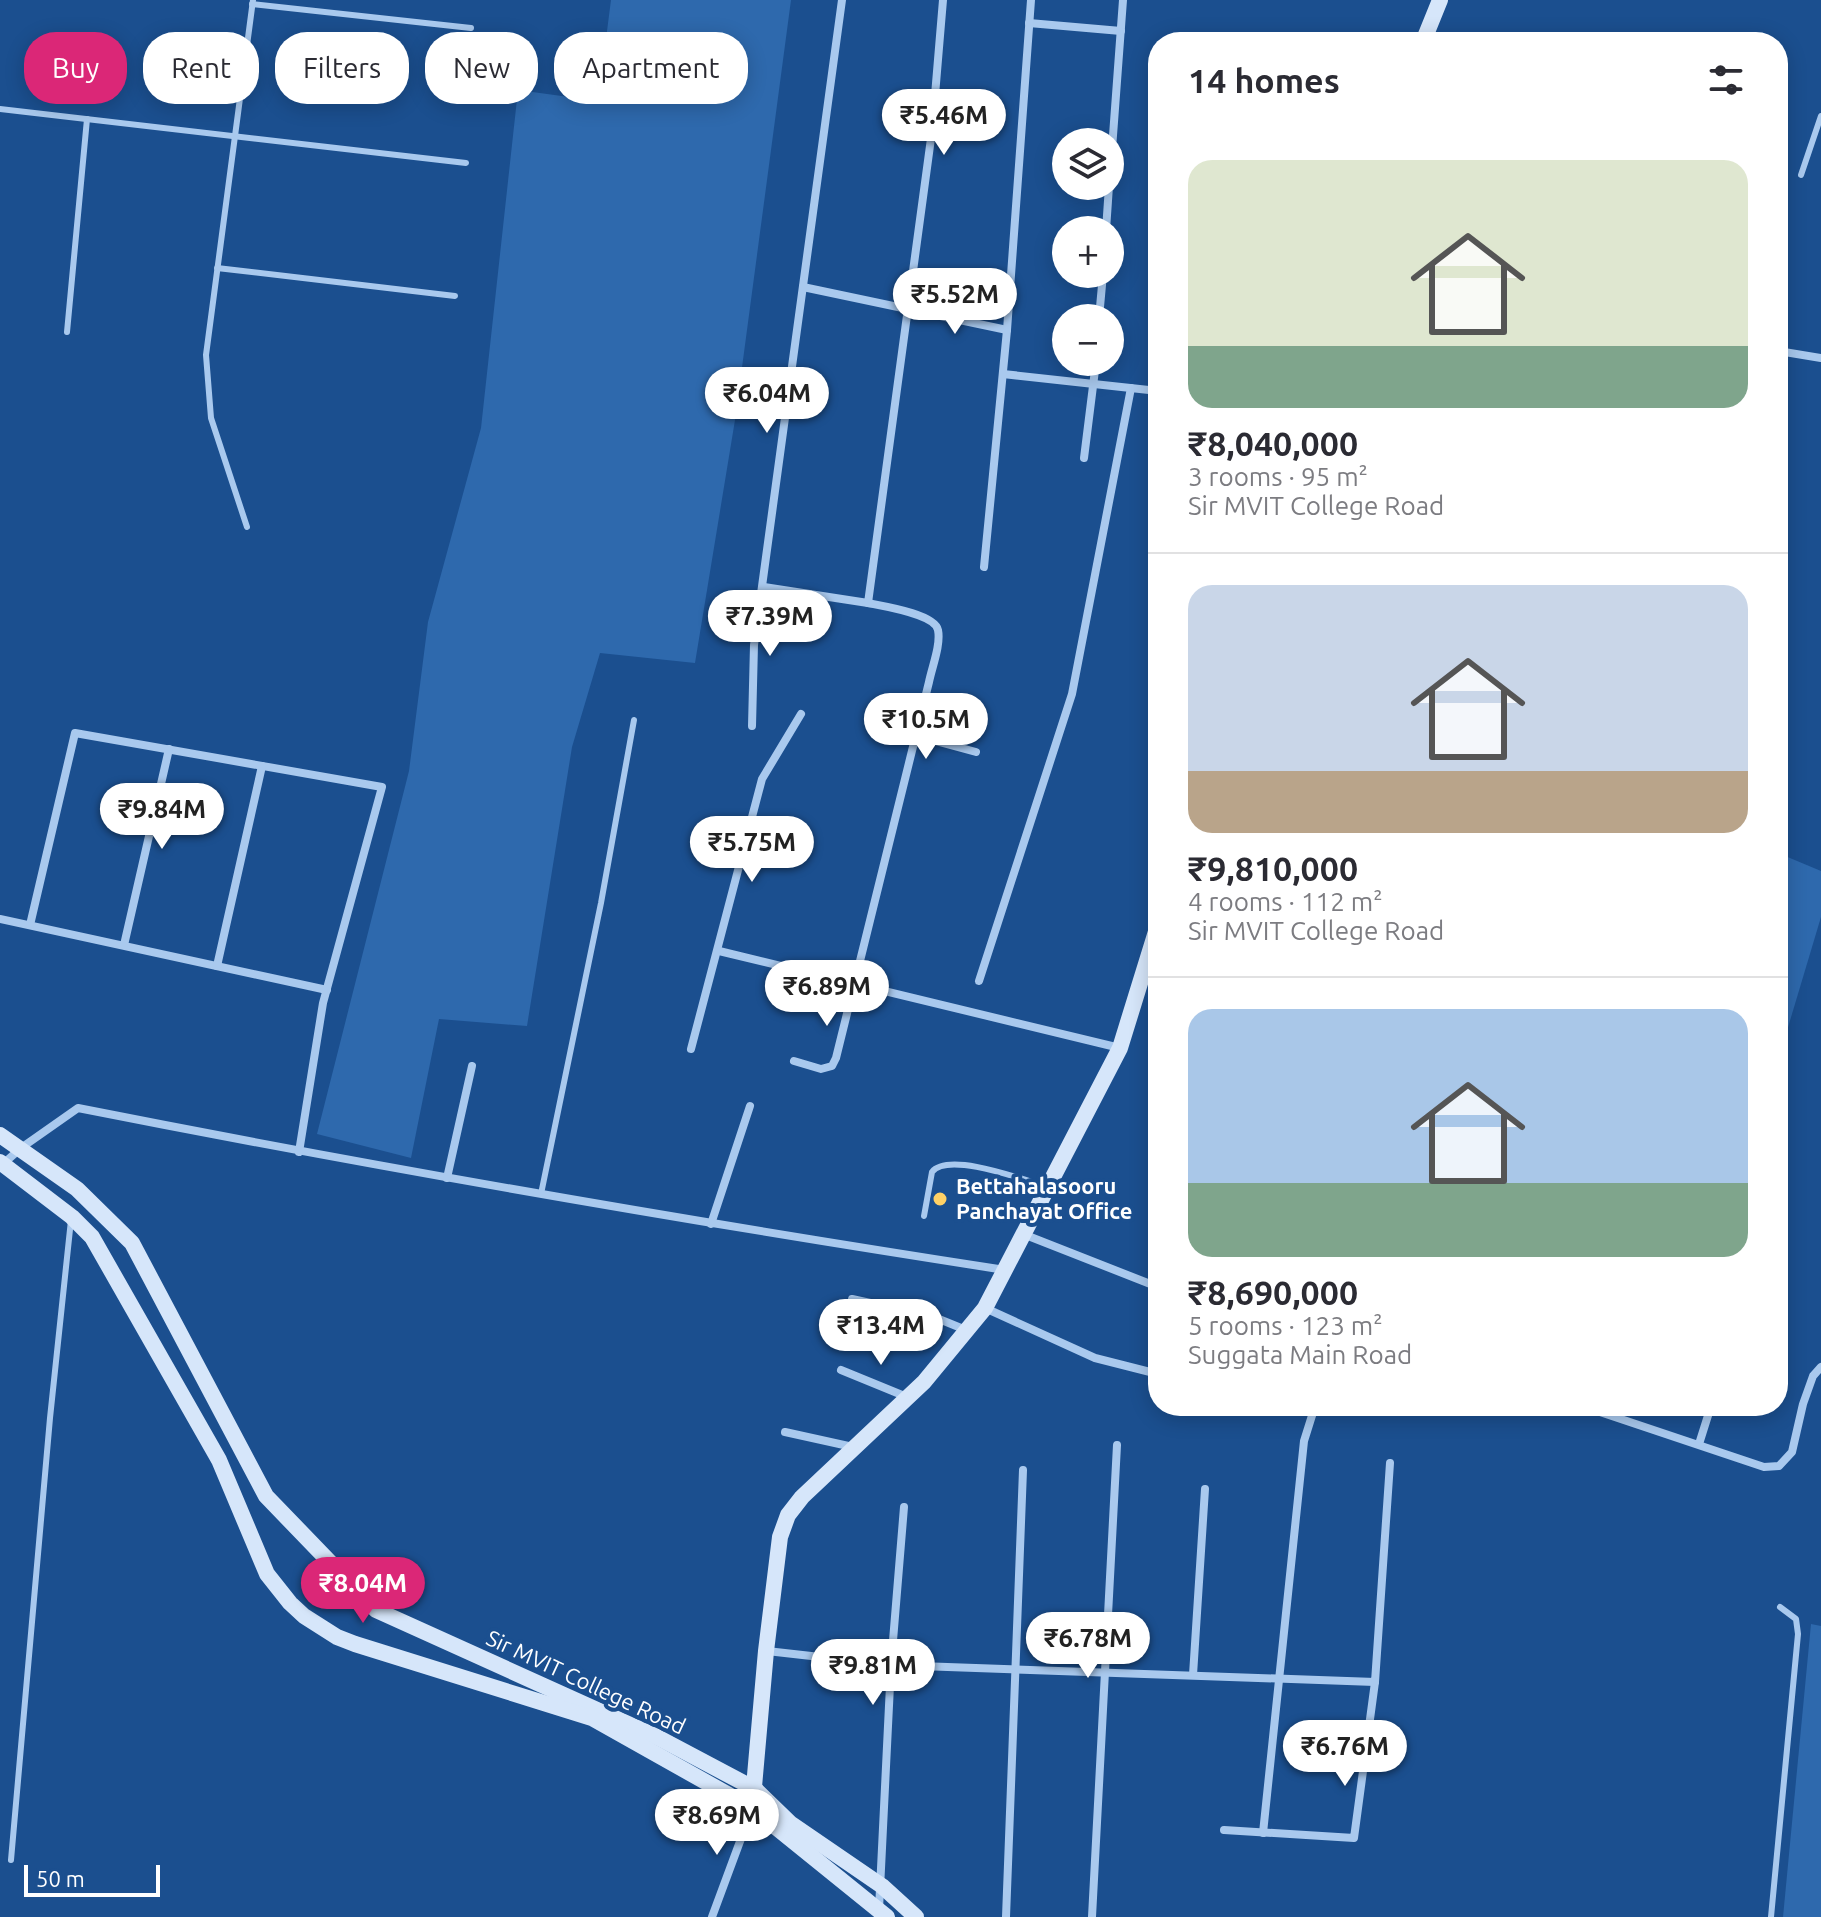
<!DOCTYPE html>
<html lang="en">
<head>
<meta charset="utf-8">
<style>
	:root { --surface:#fff; --page:#f2f2f3; --text:#2b2b33; --muted:#7c7c81; --line:#e1e1e2; --accent:#db2777 }
	body { margin:0; font-family:Ubuntu,sans-serif; background:var(--page); color:var(--text); height:100vh; display:flex; flex-direction:column; font-size:30px; white-space:nowrap }
	* { box-sizing:border-box; margin:0 }
	p { font-size:26px; color:var(--muted) }
	.icon { flex:none; width:44px; height:44px; fill:none; stroke:currentColor; stroke-width:2; stroke-linecap:round; stroke-linejoin:round }
	.map { position:relative; flex:1; overflow:hidden }
	.sheet { position:absolute; left:1148px; top:32px; width:640px; height:1384px; display:flex; flex-direction:column; background:var(--surface); border-radius:32px; box-shadow:0 4px 20px #0003 }
	.sheet>* { flex:none }
	.hud { position:absolute; left:24px; top:32px; width:760px; height:72px; display:flex; gap:16px }
	.tools { position:absolute; left:1052px; top:128px; display:grid; gap:16px }
	.tools a { display:grid; place-items:center; width:72px; height:72px; border-radius:50%; background:var(--surface); box-shadow:0 4px 20px #0003; font-size:40px }
	.scale { position:absolute; left:24px; bottom:20px; width:136px; box-sizing:border-box; padding-left:8px; border:4px solid #fff; border-top:0; font-size:22px; line-height:28px; white-space:nowrap; color:#fff; -webkit-text-stroke:6px #1b4f8f; paint-order:stroke }
	.price { position:absolute; translate:-50% -68px; padding:0 18px; border-radius:28px; background:#fff; color:#222; font-size:26px; line-height:52px; filter:drop-shadow(0 2px 4px #0008) }
	.price::after { content:''; position:absolute; left:50%; top:48px; width:24px; height:18px; margin-left:-12px; background:inherit; clip-path:polygon(0 0,100% 0,50% 100%) }
	.price.on { background:var(--accent); color:#fff }
	ul { padding:0; list-style:none }
	li { display:grid; align-content:center; gap:16px; height:424px; padding:0 40px }
	li+li { border-top:2px solid var(--line) }
	li span { display:grid; place-items:center; height:248px; border-radius:24px; color:#555 }
	li>.icon { margin-inline-start:auto }
	span .icon { width:144px; height:144px; fill:#fffc; stroke-width:1 }
	li b { font-size:34px }
	h2 { display:flex; justify-content:space-between; align-items:center; height:96px; padding:0 40px; font-size:34px }
	.tag { padding:0 28px; border-radius:32px; background:var(--surface); box-shadow:0 4px 20px #0003; font-size:28px; line-height:72px }
	.tag.on { background:var(--accent); color:#fff }
	.map>svg:first-child { display:block }
</style>
</head>
<body>
<div class="map">
<svg width="1821" height="1917" viewBox="0 0 1821 1917">
	<rect width="100%" height="100%" fill="#1b4f8f"/>
	<g fill="#2e69ad">
		<path d="M611,0h180l-56,420 -40,243 -95,-10 -28,94 -45,279 -88,-7 -28,139 -94,-24 92,-363 19,-149 53,-194 37,-338 80,11z"/>
		<path d="M1778,853l43,18v46l-35,117 -8,8z"/>
		<path d="M1811,1624l10,2v291h-38z"/>
	</g>
	<g fill="none" stroke-linecap="round" stroke-linejoin="round">
		<g stroke="#a9c9ee" stroke-width="6">
			<path d="M252,4l219,24"/>
			<path d="M0,109l466,54"/>
			<path d="M1801,175l20,-59"/>
			<path d="M217,268l238,28"/>
			<path d="M67,332l20,-213"/>
			<path d="M247,527l-36,-109 -5,-63 47,-355"/>
			<path d="M541,1194l60,-291 33,-183"/>
			<path d="M924,1216l8,-44c16,-21 92,8 116,15"/>
			<path d="M11,1860l39,-442 21,-198"/>
			<path d="M1771,1917l27,-283 -2,-15 -16,-12"/>
		</g>
		<g stroke="#a9c9ee" stroke-width="8">
			<path d="M1029,23l92,8"/>
			<path d="M1110,176l13,-176"/>
			<path d="M1106,230l3,-44"/>
			<path d="M803,287l204,43"/>
			<path d="M1099,318l4,-44"/>
			<path d="M1778,351l43,7"/>
			<path d="M1003,374l155,17"/>
			<path d="M1084,458l12,-96"/>
			<path d="M984,567l23,-237 24,-330"/>
			<path d="M764,587l104,16 64,-472 11,-131"/>
			<path d="M869,723l107,29"/>
			<path d="M752,726l2,-81 88,-645"/>
			<path d="M0,919l327,71"/>
			<path d="M30,925l45,-192 307,54 -59,216 -24,149"/>
			<path d="M124,945l45,-196"/>
			<path d="M719,951l401,97"/>
			<path d="M217,966l45,-200"/>
			<path d="M979,981l93,-287 59,-306"/>
			<path d="M691,1049l71,-270 39,-65"/>
			<path d="M794,1061l27,8 11,-3 4,-8 93,-376c3,-15 12,-37 9,-52 -3,-16 -55,-24 -70,-27"/>
			<path d="M3,1164l18,-16 57,-40c308,61 617,114 927,162"/>
			<path d="M447,1178l25,-112"/>
			<path d="M711,1224l39,-118"/>
			<path d="M1023,1234l135,53"/>
			<path d="M852,1299l82,18 32,13"/>
			<path d="M985,1308l110,50 63,16"/>
			<path d="M841,1370l66,27"/>
			<path d="M1582,1406l182,61 15,-1 13,-14 11,-48 10,-28 8,-9"/>
			<path d="M785,1432l68,15"/>
			<path d="M1699,1444l12,-38"/>
			<path d="M767,1651l124,14 484,17 15,-219"/>
			<path d="M1193,1675l12,-186"/>
			<path d="M1224,1830l130,8 21,-156"/>
			<path d="M1263,1833l41,-392 11,-35"/>
			<path d="M879,1909l12,-244 13,-158"/>
			<path d="M712,1917l40,-108"/>
			<path d="M1006,1917l17,-447"/>
			<path d="M1092,1917l25,-472"/>
		</g>
		<g stroke="#d6e6fa" stroke-width="16">
			<path d="M1423,42l17,-42"/>
			<path d="M0,1135l77,54 55,54 134,253 110,114 281,127 98,52 35,34 92,63 34,31"/>
			<path d="M0,1162l72,55 20,20 127,223 48,114 23,29 14,13 33,21 18,7 237,74 160,90 135,109"/>
			<path d="M753,1798l13,-147 14,-114 8,-22 14,-18 122,-115 61,-74 135,-260 38,-123"/>
		</g>
	</g>
	<circle fill="#ffd166" stroke="#1b4f8f" stroke-width="3" cx="940" cy="1199" r="8"/>
	<g text-anchor="middle" stroke-width="8" stroke-linejoin="round" paint-order="stroke">
		<g font-size="22" font-weight="bold" fill="#fff" stroke="#1b4f8f" text-anchor="start">
			<text x="956" y="1194">Bettahalasooru<tspan x="956" dy="25">Panchayat Office</tspan></text>
		</g>
		<g font-size="22" fill="#fff" stroke="#1b4f8f">
			<text transform="translate(586 1682) rotate(25)" y="8">Sir MVIT College Road</text>
		</g>
	</g>
</svg>
<div class="tools">
<a><svg class="icon" aria-label="layers" viewBox="0 0 24 24"><path d="M12 4l9 5-9 5-9-5zM3 14l9 5 9-5"/></svg></a>
<a>+</a>
<a>−</a>
</div>
<div class="scale">50 m</div>
<b class="price" style="left:944px;top:157px">₹5.46M</b>
<b class="price" style="left:955px;top:336px">₹5.52M</b>
<b class="price" style="left:767px;top:435px">₹6.04M</b>
<b class="price" style="left:770px;top:658px">₹7.39M</b>
<b class="price" style="left:926px;top:761px">₹10.5M</b>
<b class="price" style="left:162px;top:851px">₹9.84M</b>
<b class="price" style="left:752px;top:884px">₹5.75M</b>
<b class="price" style="left:827px;top:1028px">₹6.89M</b>
<b class="price" style="left:881px;top:1367px">₹13.4M</b>
<b class="price on" style="left:363px;top:1625px">₹8.04M</b>
<b class="price" style="left:1088px;top:1680px">₹6.78M</b>
<b class="price" style="left:873px;top:1707px">₹9.81M</b>
<b class="price" style="left:1345px;top:1788px">₹6.76M</b>
<b class="price" style="left:717px;top:1857px">₹8.69M</b>
<div class="hud">
<a class="tag on">Buy</a>
<a class="tag">Rent</a>
<a class="tag">Filters</a>
<a class="tag">New</a>
<a class="tag">Apartment</a>
</div>
<section class="sheet">
<h2>14 homes<svg class="icon" aria-label="filters" viewBox="0 0 24 24"><path d="M4 7h16M4 17h16"/><circle cx="9" cy="7" r="2"/><circle cx="15" cy="17" r="2"/></svg></h2>
<ul>
<li><span style="background:linear-gradient(#dfe7d0 75%,#7fa58c 0)"><svg class="icon" aria-label="home" viewBox="0 0 24 24"><path d="M3 11l9-7 9 7M6 9v11h12V9"/></svg></span><div><b>₹8,040,000</b><p>3 rooms · 95 m²</p><p>Sir MVIT College Road</p></div></li>
<li><span style="background:linear-gradient(#c9d6e8 75%,#b9a48a 0)"><svg class="icon" aria-label="home" viewBox="0 0 24 24"><path d="M3 11l9-7 9 7M6 9v11h12V9"/></svg></span><div><b>₹9,810,000</b><p>4 rooms · 112 m²</p><p>Sir MVIT College Road</p></div></li>
<li><span style="background:linear-gradient(#a9c7e8 70%,#7fa58c 0)"><svg class="icon" aria-label="home" viewBox="0 0 24 24"><path d="M3 11l9-7 9 7M6 9v11h12V9"/></svg></span><div><b>₹8,690,000</b><p>5 rooms · 123 m²</p><p>Suggata Main Road</p></div></li>
</ul>
</section>
</div>
</body>
</html>
